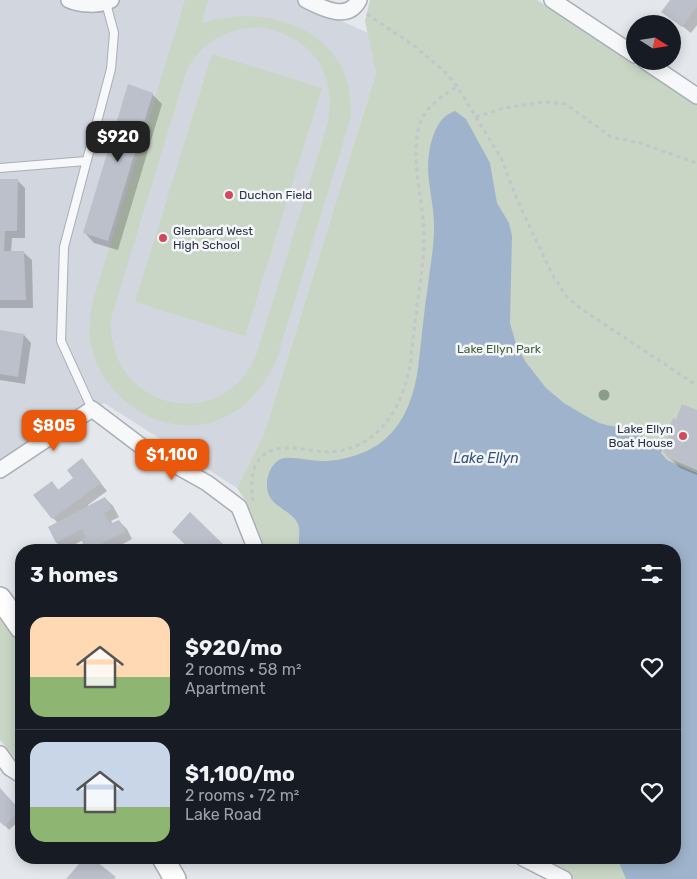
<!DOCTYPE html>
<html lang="en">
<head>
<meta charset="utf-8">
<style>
	:root { --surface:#171b24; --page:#242831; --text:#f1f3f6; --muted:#9ea1a6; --line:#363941; --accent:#ea580c }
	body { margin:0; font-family:Rubik,sans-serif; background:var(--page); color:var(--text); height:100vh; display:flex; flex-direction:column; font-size:19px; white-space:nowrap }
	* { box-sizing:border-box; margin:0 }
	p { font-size:16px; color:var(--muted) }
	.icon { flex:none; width:28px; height:28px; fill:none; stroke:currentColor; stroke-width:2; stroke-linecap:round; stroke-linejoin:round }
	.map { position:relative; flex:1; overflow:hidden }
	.sheet { position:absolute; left:15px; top:544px; width:666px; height:320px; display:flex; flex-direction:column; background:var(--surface); border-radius:20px; box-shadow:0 2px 12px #0003 }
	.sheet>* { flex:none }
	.needle { width:32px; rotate:102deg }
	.fabs { position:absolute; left:626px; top:15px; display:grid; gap:10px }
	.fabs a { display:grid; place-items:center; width:55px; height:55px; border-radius:50%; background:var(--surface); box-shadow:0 2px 12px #0003; font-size:25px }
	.price { position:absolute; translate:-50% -42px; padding:0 11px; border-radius:10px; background:var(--accent); color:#fff; font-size:16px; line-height:32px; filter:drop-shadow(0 1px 2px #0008) }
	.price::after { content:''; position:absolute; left:50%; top:30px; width:15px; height:11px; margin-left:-8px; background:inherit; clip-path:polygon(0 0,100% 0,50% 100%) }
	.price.selected { background:#222; color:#fff }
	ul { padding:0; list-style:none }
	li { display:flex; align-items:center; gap:15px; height:125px; padding:0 15px }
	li+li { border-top:1px solid var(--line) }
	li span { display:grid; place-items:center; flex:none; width:140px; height:100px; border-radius:15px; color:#555 }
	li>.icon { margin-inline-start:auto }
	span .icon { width:60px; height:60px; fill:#fffc; stroke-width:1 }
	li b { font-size:21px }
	h2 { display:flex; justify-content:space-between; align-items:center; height:60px; padding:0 15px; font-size:21px }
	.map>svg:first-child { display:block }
</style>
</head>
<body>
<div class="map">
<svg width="697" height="879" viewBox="0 0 697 879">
	<rect width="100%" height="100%" fill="#e4e7ec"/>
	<path fill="#d2d6de" d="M0,0h296l72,33 8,40 -112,361 -27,54 -133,-85 -104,72z"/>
	<g fill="#c9d6c5" fill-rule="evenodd">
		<path d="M185,0h23l-6,23c72,-23 158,14 148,97l-73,238c-11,26 -27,48 -54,60 -53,24 -118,-14 -131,-69 -5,-17 -2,-35 2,-52zM260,27c52,9 79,47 67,99l-70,227c-34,84 -150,57 -146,-34l76,-250c16,-28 41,-41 73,-42z"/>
		<path d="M370,0h167l160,104v775h-130l-29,-21h137v-308h-410l-18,-47 -10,-15 27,-54 112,-361 -11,-52z"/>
		<path d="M212,54l110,34 -77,248 -110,-34z"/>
		<path d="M0,614l21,31v120l-21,-25z"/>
	</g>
	<path fill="#9fb4cc" d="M455,111l11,8 24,44 7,40 12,20 3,13 -2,87 6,21 9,17 21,27 18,15 20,12 15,8 12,3 9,1 8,-1 7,2c7,14 17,10 31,12l-5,13 6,7 30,13v406h-71l-9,-21h58v-308h-376c-1,-7 1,-16 0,-23 -5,-19 -33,-18 -32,-43 0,-11 7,-25 18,-26 14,-1 28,4 42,3 61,-5 86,-43 92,-101 3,-25 5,-50 9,-75 2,-18 6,-38 6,-56 1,-25 -9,-50 -5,-75 2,-16 9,-38 26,-43z"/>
	<g fill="#0003">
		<path d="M671,0h26v25l-6,8 -28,-22z"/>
		<path d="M152,94l10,10 -44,146 -24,-7 -10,-11z"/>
		<path d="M0,180h17l8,8v50h-13l-1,14 13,1 8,7 1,48h-33z"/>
		<path d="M0,331l24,4 7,8 -6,41 -25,-4z"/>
		<path d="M697,411v64l-17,-7 -11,-11 8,-37z"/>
		<path d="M82,460l25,31 -19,14 1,2 16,-9 8,8 6,11 -8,4 2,3 6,-3 8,8 5,10 -20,11h-24l-5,-10 -18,10 -8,-7 -8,-15 9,-5 -5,-5 -1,-35 7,7 16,-12z"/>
		<path d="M190,514l38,36h-36z"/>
		<path d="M0,790l21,23v6l-12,11 -9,-10z"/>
		<path d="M54,858h18l-12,6z"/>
	</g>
	<g fill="#bbc0ca">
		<path d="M670,0h27v6l-15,21 -21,-15z"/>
		<path d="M128,84l25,9 -45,148 -25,-8z"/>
		<path d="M0,179h18l-1,52h-12l-1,20h20l2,49h-26z"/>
		<path d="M0,330l24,4 -6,43 -18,-3z"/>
		<path d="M682,404l15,6v60l-29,-12 -5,-7 6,-17 -2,-2 6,-14 3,1z"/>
		<path d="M82,458l19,25 -49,36 -19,-24 19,-14 6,9 15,-12 -6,-8z"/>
		<path d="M105,497l7,12 -8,4 6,11 9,-4 7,11 -36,19h-3l-6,-10 5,-3 -4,-8 -26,14 -8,-16z"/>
		<path d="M190,512l33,32 -6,6h-26l-19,-18z"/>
		<path d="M0,788l20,22 -16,16 -4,-4z"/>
		<path d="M84,858h8l24,19 -2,2h-48z"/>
	</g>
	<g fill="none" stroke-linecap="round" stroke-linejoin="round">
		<g stroke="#a9aeb7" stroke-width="10">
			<g id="lane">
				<path d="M0,168l86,-7"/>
				<path d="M92,409l-31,-68 3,-94 47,-178 3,-36 -8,-30"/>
			</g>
		</g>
		<g stroke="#a9aeb7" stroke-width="18">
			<g id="street">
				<path d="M69,0c11,5 31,6 42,0"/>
				<path d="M306,0c16,8 42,22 53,0"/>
				<path d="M552,0l83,55"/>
				<path d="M645,61l52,35"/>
				<path d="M0,470l92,-61 49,37 66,37 32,24 17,43"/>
				<path d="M0,754l10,14 11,7"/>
				<path d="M523,858l41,21"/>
			</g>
		</g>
		<g stroke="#a9aeb7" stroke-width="24">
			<g id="secondary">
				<path d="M0,598l21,30"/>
				<path d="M163,858l12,21"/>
			</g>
		</g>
		<g stroke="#c2c5cb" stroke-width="3" stroke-dasharray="4 4" stroke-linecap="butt">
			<path d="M367,14l46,31 31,26 13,15 44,72 17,44 33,70 14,23 15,13 113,75h4"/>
			<path d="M476,117l28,-9 41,-6 21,2 45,33 29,6 57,20"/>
			<path d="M253,501c-4,-26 0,-51 32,-53 17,-1 35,6 53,3 37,-5 60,-38 69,-72 5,-18 5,-37 8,-56 3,-29 9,-58 9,-87 0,-34 -15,-80 -4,-113 6,-17 23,-27 37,-37"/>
		</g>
		<use href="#lane" stroke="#f7f8fa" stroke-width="8"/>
		<use href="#street" stroke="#f7f8fa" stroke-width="15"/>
		<use href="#secondary" stroke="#fff" stroke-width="21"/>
	</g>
	<circle fill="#899d89" cx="604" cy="395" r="5.5"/>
	<g fill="#d1495b" stroke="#f4f6f9" stroke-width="2">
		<circle cx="229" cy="195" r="5"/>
		<circle cx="163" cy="238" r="5"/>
		<circle cx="683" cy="436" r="5"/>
	</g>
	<g text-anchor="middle" stroke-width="5" stroke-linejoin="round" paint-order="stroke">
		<g font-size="12" fill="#2b3445" stroke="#f4f6f9" text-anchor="start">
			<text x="239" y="199">Duchon Field</text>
			<text x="173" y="235">Glenbard West<tspan x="173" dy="14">High School</tspan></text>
			<text x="673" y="433" text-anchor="end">Lake Ellyn<tspan x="673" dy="14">Boat House</tspan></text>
		</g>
		<g font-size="12" fill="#3f6138" stroke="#f4f6f9">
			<text x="499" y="353">Lake Ellyn Park</text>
		</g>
		<g font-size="14" font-style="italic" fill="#34527a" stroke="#f4f6f9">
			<text x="486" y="463">Lake Ellyn</text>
		</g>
	</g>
</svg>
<div class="fabs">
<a><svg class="needle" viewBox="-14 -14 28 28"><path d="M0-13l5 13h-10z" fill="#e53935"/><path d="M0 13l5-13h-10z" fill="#9ea1a6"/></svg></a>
</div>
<b class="price selected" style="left:118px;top:163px">$920</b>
<b class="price" style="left:54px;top:452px">$805</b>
<b class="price" style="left:172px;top:481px">$1,100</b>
<section class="sheet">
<h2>3 homes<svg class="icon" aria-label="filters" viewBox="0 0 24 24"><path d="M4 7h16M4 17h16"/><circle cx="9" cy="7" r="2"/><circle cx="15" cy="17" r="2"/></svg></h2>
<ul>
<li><span style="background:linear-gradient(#ffd9b3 60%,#8fb573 0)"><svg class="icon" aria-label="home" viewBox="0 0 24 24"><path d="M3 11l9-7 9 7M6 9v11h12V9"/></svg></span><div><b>$920/mo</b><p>2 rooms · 58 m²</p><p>Apartment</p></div><svg class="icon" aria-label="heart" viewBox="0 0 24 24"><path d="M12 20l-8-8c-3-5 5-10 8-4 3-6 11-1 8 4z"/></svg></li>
<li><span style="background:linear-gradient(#c9d6e8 65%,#8fb573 0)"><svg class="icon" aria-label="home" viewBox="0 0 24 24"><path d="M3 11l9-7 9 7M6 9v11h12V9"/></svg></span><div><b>$1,100/mo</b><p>2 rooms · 72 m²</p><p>Lake Road</p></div><svg class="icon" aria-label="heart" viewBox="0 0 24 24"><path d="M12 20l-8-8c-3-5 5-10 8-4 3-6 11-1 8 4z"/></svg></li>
</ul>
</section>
</div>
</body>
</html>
